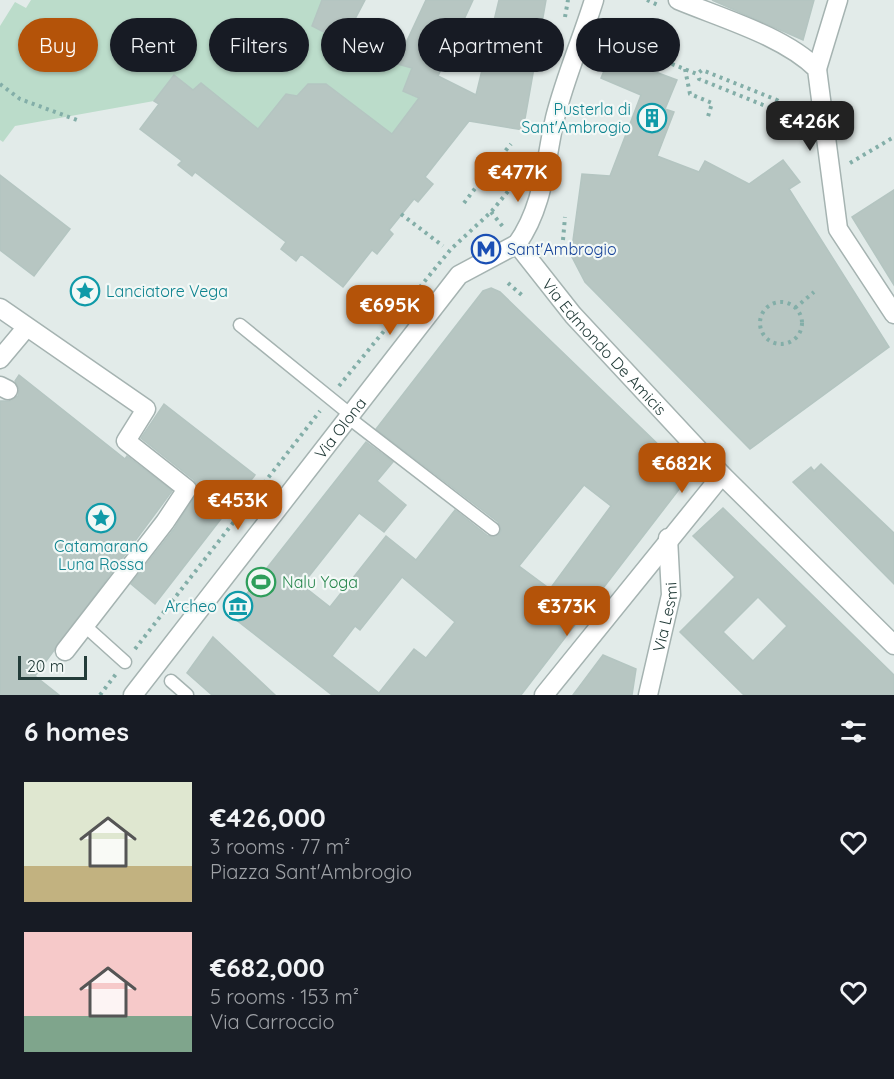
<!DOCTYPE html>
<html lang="en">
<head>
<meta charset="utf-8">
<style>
	:root { --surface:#171b24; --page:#20242c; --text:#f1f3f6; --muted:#9ea1a6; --accent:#b45309 }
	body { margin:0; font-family:Quicksand,sans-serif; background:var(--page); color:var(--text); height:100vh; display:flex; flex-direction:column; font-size:22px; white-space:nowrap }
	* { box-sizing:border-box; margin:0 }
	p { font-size:20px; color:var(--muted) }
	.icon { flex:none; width:33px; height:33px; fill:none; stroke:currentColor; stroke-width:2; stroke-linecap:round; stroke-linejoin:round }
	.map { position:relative; height:695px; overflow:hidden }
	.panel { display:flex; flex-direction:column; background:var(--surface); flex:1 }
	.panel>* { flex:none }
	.top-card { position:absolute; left:18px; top:18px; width:858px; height:54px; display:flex; gap:12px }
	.scale { position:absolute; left:18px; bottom:15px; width:69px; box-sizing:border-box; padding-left:6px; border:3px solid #233c39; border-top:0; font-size:16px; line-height:21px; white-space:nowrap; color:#233c39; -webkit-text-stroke:4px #f2f8f6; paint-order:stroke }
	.price { position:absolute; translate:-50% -51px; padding:0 14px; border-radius:12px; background:var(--accent); color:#fff; font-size:20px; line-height:39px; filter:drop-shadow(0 2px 3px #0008) }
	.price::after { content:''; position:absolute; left:50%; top:36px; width:18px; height:14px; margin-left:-9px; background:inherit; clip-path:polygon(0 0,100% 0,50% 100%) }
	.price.active { background:#222; color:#fff }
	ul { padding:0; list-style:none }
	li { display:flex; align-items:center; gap:18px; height:150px; padding:0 24px }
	li span { display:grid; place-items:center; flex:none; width:168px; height:120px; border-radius:0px; color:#555 }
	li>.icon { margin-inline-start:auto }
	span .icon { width:72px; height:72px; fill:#fffc; stroke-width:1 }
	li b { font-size:26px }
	h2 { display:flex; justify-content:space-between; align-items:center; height:72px; padding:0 24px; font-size:26px }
	.pill { padding:0 21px; border-radius:27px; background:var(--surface); box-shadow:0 2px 4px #0004; font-size:21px; line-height:54px }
	.pill.active { background:var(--accent); color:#fff }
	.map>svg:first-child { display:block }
</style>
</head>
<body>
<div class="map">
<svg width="894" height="695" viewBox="0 0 894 695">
	<rect width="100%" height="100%" fill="#e2ebe9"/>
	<path fill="#bbdcca" d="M31,0h291l-10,26 60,31 40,11 -9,23 17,8 25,31 -32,-24 -21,28 -66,-50h-18l-11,12 -11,-2 -28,35 -57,-45 -8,6 -19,-15 -20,26 -139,25 -12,16 -3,-2v-114l15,-24 11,6z"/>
	<g fill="#b7c6c2" stroke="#b4c5c1" stroke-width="1.5" fill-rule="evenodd">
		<path d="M322,0h43l-12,23 52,22 21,-45h47l-35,76 38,19 23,-95h47l-23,130 -54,-9 -44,56 8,7 -15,18 -4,-3 -25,31 4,4 -16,20 -5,-4 -29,37 -42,-33 -5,7 -15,-12 5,-7 -91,-70 -3,4 -14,-11 4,-4 -42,-32 19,-25 -5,-3 20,-26 19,15 8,-7 57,46 28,-35 11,2 11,-12h18l66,50 27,-36 -16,-7 9,-23 -40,-11 -60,-31z"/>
		<path d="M712,0h102l-11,40z"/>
		<path d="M621,30l17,8 -4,26 43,16 -12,29 9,3 -17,44 42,16 6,-11 44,23 34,-24 17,22 -11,7 100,158 -139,102 -165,-167 -14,-27 11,-81 28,2 31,-81 -40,-17z"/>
		<path d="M0,175l70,54 -36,47 -34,-26z"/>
		<path d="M894,190v95l-42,-68z"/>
		<path d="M491,288l9,4 190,183 -169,220h-189l-102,-80 136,-173 27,20 -16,19 29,24 -22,27 -25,-19 -57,72 28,22 56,-71 30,24 39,-50 33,26 11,-2 2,-4 -3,-8 -122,-93 107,-138zM584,485l27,21 -61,83 -31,-23zM402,577l53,45 -29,36 -12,-9 -35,44 -47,-37 23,-30 5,4z"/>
		<path d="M19,375l106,84 2,-3 45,35 -137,185 24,19h-59v-294h9l9,-5 1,-7 -4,-8z"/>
		<path d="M164,404l91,71 -100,129 -24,-20 43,-55 24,-40 -4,-9 -53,-42z"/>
		<path d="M821,464l73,69v51l-101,-102 18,-15 3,4z"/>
		<path d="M723,508l171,167v20h-150l-64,-63 55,-55 -42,-41zM758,597l29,29 -34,35 -30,-29z"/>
		<path d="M213,637l62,58h-63l-25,-22z"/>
		<path d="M603,655l33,14 -4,26h-59z"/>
	</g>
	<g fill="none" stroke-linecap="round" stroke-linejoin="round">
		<g stroke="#a5b3b1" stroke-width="15">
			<g id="service">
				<path d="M240,325l111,90"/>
				<path d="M349,418l144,111"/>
				<path d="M85,626l40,36"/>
				<path d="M171,681l16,14"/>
			</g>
		</g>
		<g stroke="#a5b3b1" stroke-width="21">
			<g id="pedestrian">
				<path d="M817,69l21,-69"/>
				<path d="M0,308l146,101 -20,32 61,48 -22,33 -100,129"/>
				<path d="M0,359l26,-31"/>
				<path d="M0,386l8,4"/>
			</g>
		</g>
		<g stroke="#a5b3b1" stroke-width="21">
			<g id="minor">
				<path d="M678,0c43,18 106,36 139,69l21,160 56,85"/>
				<path id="s1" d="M133,695l326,-420 58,-31"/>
				<path d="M544,695l178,-220"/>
				<path id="s2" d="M648,695l23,-100 -3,-57"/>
			</g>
		</g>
		<g stroke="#a5b3b1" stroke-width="21">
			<g id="tertiary">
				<path id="s3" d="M594,0c-12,39 -29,78 -39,118 -10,44 -11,88 -38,126l56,71 149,160 172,170"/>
			</g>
		</g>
		<g stroke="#83aea8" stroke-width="4" stroke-dasharray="3 4.5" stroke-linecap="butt">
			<path d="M647,0l13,6"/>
			<path d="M565,17l3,-17"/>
			<path d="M637,50l60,24 5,-4 75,30 5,7 -9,2 -74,-30 -2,-5"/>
			<path d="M685,69l5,25 22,9 -5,17"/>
			<path d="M0,84l20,15 57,21"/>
			<path d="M782,107l21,16"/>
			<path d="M496,162l15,-18"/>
			<path d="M850,163l44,-26"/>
			<path d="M464,203l19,-25"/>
			<path d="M491,212l13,16"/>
			<path d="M401,214l42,32"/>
			<path d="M563,240l2,-23"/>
			<path d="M508,283l16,14"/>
			<circle cx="781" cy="323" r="21"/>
			<path d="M795,308l19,-16"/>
			<path d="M339,386l112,-137 40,-37 33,-40"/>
			<path d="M135,649l185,-238"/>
			<path d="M100,695l16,-21"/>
		</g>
		<use href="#service" stroke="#fff" stroke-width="12"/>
		<use href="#pedestrian" stroke="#fff" stroke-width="18"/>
		<use href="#minor" stroke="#fff" stroke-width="18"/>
		<use href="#tertiary" stroke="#fff" stroke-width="18"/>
	</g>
	<defs>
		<g id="building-ring" transform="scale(1.5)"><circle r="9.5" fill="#f2f8f6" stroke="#0f9aa8" stroke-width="1.5"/><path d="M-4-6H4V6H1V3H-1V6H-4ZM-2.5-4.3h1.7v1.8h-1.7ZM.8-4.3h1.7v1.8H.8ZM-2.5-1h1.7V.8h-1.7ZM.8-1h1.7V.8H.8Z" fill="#0f9aa8"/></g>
		<g id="metro-ring" transform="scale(1.5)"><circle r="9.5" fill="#f2f8f6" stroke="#1a4fb4" stroke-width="1.5"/><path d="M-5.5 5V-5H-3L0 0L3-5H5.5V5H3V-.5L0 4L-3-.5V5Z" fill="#1a4fb4"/></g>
		<g id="sight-ring" transform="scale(1.5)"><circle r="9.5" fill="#f2f8f6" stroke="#0f9aa8" stroke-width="1.5"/><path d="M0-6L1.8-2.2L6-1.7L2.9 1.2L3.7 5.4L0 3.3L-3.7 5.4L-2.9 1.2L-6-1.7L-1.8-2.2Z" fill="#0f9aa8"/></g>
		<g id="stadium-ring" transform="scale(1.5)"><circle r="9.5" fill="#f2f8f6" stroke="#2e9e5b" stroke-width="1.5"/><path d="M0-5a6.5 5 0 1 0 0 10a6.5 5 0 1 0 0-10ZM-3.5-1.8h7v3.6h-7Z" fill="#2e9e5b"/></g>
		<g id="museum-ring" transform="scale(1.5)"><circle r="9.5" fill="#f2f8f6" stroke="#0f9aa8" stroke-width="1.5"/><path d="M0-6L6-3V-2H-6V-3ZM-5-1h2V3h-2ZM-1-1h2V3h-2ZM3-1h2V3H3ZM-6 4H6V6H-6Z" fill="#0f9aa8"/></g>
	</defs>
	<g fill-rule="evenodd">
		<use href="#building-ring" x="652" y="118"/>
		<use href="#metro-ring" x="486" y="249"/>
		<use href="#sight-ring" x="85" y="291"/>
		<use href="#sight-ring" x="101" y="518"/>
		<use href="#stadium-ring" x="261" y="582"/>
		<use href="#museum-ring" x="238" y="606"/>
	</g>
	<g text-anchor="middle" stroke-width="4.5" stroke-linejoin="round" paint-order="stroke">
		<g font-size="16" fill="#0d838f" stroke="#f2f8f6" text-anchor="end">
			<text x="631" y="115">Pusterla di<tspan x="631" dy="18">Sant'Ambrogio</tspan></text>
			<text x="106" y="297" text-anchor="start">Lanciatore Vega</text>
			<text x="101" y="552" text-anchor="middle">Catamarano<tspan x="101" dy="18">Luna Rossa</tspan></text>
			<text x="217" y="612">Archeo</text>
		</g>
		<g font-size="16" fill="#164399" stroke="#f2f8f6" text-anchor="start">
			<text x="507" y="255">Sant'Ambrogio</text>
		</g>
		<g font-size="16" fill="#233c39" stroke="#f2f8f6">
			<text dy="6" stroke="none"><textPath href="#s3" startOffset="392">Via Edmondo De Amicis</textPath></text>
			<text dy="6" stroke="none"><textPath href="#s1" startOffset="338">Via Olona</textPath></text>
			<text dy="6" stroke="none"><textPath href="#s2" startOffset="80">Via Lesmi</textPath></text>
		</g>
		<g font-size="16" fill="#27864d" stroke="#f2f8f6" text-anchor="start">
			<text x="282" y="588">Nalu Yoga</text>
		</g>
	</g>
</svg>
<div class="scale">20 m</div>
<b class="price active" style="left:810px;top:152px">€426K</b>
<b class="price" style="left:518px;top:203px">€477K</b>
<b class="price" style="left:390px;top:336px">€695K</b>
<b class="price" style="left:682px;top:494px">€682K</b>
<b class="price" style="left:238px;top:531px">€453K</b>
<b class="price" style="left:567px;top:637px">€373K</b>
<div class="top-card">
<a class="pill active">Buy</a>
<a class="pill">Rent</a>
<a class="pill">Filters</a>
<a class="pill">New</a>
<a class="pill">Apartment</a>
<a class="pill">House</a>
</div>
</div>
<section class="panel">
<h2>6 homes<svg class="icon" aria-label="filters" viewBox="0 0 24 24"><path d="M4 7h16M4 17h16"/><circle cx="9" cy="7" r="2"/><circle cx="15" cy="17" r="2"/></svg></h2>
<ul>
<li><span style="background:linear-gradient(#dfe7d0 70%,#c2b280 0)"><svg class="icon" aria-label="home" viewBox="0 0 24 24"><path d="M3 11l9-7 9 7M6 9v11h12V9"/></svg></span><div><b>€426,000</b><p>3 rooms · 77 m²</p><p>Piazza Sant'Ambrogio</p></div><svg class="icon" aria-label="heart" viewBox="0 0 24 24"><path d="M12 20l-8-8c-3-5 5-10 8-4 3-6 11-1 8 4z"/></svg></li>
<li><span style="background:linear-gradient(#f6c9c9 70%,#7fa58c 0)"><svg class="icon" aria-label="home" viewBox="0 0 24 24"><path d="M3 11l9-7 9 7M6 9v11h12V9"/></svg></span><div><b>€682,000</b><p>5 rooms · 153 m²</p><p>Via Carroccio</p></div><svg class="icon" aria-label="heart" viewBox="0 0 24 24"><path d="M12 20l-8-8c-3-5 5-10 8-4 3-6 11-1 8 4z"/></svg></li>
</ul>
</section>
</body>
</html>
